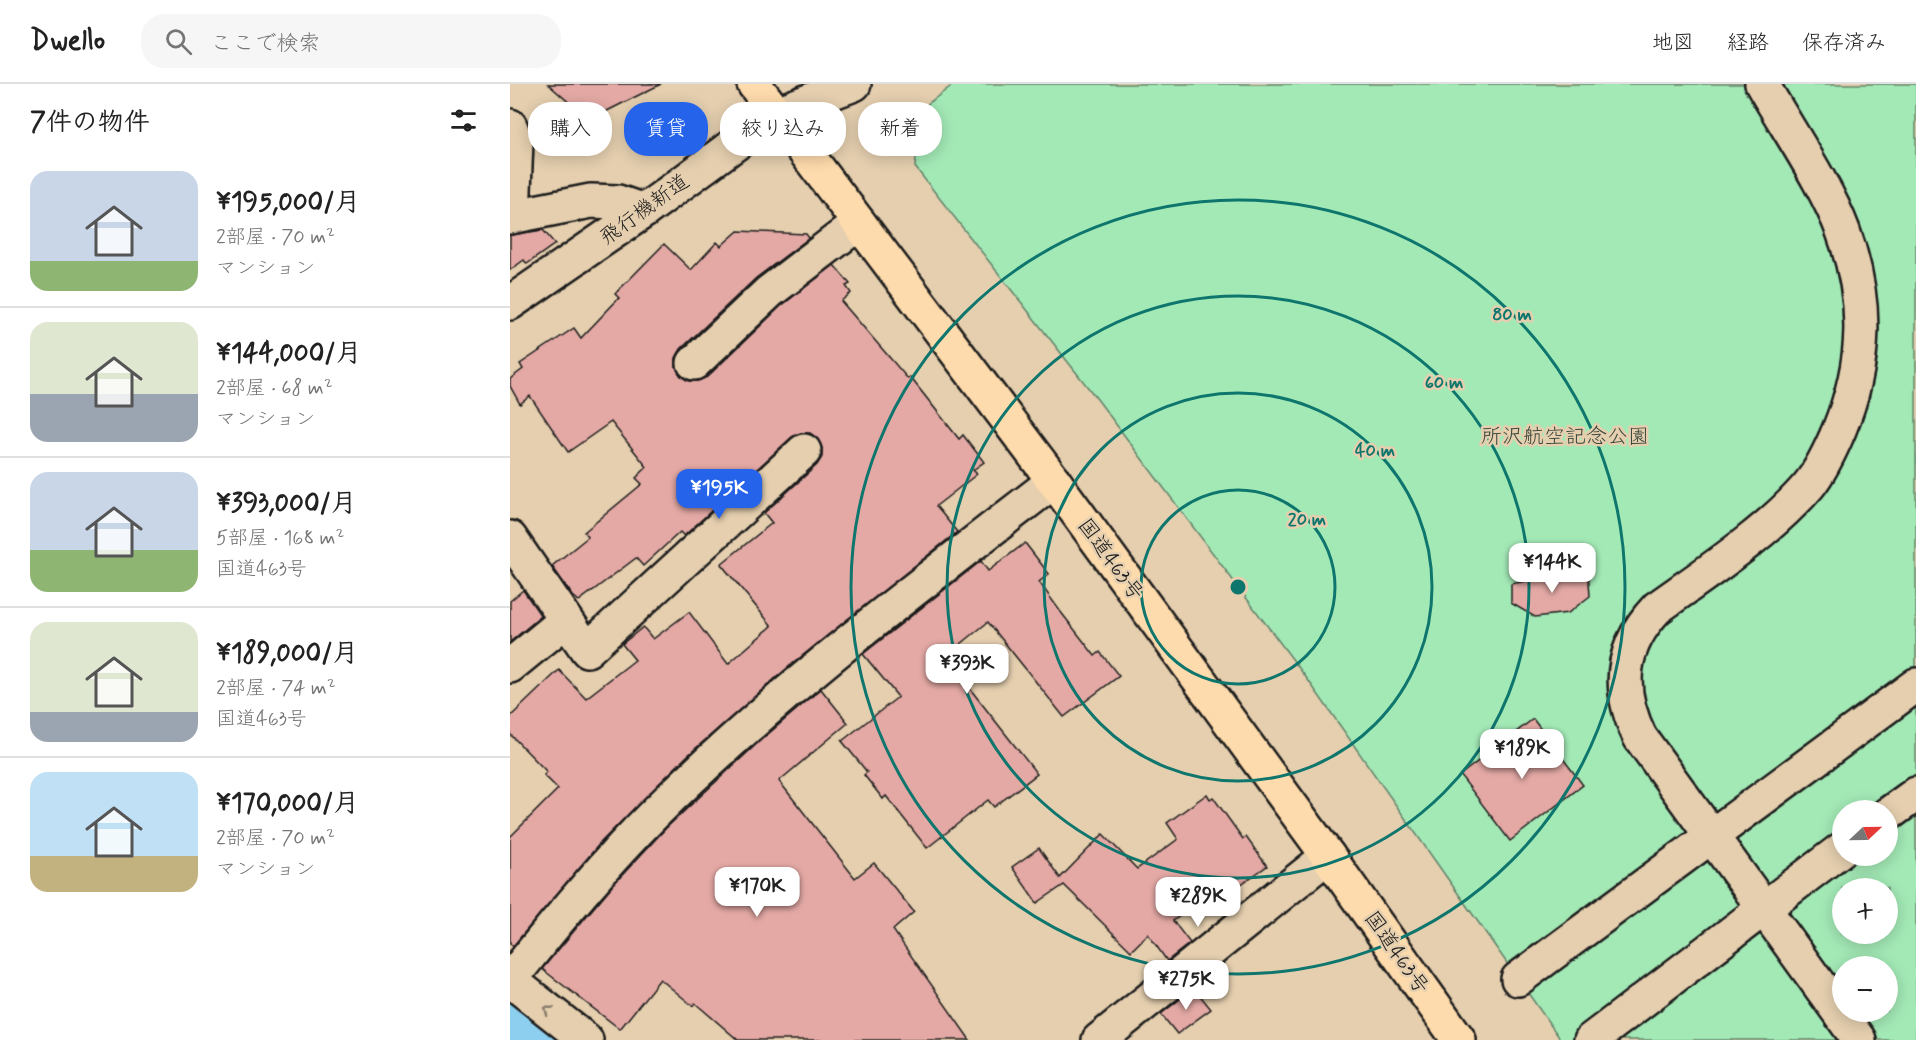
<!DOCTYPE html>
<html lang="ja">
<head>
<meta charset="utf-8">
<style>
	:root { --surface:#fff; --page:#f6f6f6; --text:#222; --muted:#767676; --line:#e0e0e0; --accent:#2563eb }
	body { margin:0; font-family:Mynerve,"Klee One",sans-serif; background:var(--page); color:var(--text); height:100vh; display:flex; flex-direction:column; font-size:22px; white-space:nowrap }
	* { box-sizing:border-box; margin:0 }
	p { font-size:20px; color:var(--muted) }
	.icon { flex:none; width:33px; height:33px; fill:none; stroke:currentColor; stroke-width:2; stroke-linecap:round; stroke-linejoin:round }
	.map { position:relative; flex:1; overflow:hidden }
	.sheet { display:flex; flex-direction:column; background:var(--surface); width:510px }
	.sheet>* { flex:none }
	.guide { position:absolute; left:18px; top:18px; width:570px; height:54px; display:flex; gap:12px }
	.needle { width:39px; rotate:68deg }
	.controls { position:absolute; left:1322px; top:716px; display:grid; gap:12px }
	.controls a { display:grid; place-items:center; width:66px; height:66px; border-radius:50%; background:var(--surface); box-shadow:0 3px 15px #0003; font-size:30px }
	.price { position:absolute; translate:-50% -51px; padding:0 14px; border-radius:12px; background:#fff; color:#222; font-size:20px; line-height:39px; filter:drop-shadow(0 2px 3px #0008) }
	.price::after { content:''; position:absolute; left:50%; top:36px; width:18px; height:14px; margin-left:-9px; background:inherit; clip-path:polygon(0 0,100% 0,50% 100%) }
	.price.active { background:var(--accent); color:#fff }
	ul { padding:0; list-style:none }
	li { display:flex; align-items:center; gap:18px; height:150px; padding:0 30px }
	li+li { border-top:2px solid var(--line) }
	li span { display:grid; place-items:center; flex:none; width:168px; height:120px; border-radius:18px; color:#555 }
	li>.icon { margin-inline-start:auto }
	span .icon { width:72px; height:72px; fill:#fffc; stroke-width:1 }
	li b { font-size:26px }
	h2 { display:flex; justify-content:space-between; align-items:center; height:72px; padding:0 30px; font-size:26px }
	.tag { padding:0 21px; border-radius:24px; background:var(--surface); box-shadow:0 3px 15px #0003; font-size:21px; line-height:54px }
	.tag.active { background:var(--accent); color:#fff }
	header { display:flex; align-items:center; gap:36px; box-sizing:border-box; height:84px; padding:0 30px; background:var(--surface); border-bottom:2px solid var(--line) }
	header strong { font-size:28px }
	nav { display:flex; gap:33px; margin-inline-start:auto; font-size:21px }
	.search { width:420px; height:54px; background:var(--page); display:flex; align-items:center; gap:15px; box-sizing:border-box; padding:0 21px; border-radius:24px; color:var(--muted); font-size:22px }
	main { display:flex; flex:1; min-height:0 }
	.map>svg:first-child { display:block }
</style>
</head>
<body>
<header>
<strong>Dwello</strong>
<div class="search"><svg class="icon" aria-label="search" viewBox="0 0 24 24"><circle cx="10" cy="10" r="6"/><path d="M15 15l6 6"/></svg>ここで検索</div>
<nav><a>地図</a><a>経路</a><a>保存済み</a></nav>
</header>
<main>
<section class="sheet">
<h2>7件の物件<svg class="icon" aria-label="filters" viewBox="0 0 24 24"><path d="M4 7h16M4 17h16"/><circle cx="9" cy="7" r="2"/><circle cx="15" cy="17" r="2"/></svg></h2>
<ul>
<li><span style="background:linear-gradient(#c9d6e8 75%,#8fb573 0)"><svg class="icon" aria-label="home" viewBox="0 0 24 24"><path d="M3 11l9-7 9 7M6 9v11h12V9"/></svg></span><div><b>¥195,000/月</b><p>2部屋 · 70 m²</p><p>マンション</p></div></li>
<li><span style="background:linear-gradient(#dfe7d0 60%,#9aa5b1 0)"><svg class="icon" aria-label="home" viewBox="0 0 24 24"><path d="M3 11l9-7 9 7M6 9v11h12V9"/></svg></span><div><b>¥144,000/月</b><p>2部屋 · 68 m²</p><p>マンション</p></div></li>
<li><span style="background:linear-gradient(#c9d6e8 65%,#8fb573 0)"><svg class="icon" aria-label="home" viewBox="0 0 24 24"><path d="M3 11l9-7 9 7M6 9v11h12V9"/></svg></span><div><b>¥393,000/月</b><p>5部屋 · 168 m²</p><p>国道463号</p></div></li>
<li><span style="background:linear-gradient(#dfe7d0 75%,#9aa5b1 0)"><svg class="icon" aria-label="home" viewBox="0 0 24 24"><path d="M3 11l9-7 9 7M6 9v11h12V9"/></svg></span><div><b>¥189,000/月</b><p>2部屋 · 74 m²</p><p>国道463号</p></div></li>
<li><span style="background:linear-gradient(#bfe0f5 70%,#c2b280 0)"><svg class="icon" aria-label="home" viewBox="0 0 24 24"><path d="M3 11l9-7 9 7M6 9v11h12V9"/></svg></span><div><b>¥170,000/月</b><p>2部屋 · 70 m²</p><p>マンション</p></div></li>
</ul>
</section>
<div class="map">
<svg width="1406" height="956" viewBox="0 0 1406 956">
	<rect width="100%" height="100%" fill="#e5cfaf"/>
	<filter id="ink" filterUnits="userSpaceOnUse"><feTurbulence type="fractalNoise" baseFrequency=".0167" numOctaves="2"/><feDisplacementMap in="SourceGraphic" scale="12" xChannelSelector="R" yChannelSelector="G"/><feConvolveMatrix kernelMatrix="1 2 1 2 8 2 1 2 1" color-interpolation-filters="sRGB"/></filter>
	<g filter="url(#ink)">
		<path fill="#a3e9b6" stroke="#608269" stroke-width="1.5" fill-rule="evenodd" d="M444,0h962v956h-355l-253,-360 -211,-281 -182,-232 6,-58zM1332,726h45v45h-45zM1332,804h45v45h-45zM1332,882h45v45h-45z"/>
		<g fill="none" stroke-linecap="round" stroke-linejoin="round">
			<path stroke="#8ccfee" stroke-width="58" d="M0,940l23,16"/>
		</g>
		<g fill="#e4a9a5" stroke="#1c1c1c" stroke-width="1.5">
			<path d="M38,0h113l-72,36z"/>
			<path d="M33,146l12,14 -28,20 -3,-4 -14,10v-35z"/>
			<path d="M228,147l68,3 3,4 -53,40 -75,71 -5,9v9l5,9 7,5h10l9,-4 74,-71 53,-41 16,19 -4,2 5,7 -10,8 67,78 2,-2 49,62 4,-4 21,27 -11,8 4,4 -41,32 21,26 -171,137 -99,87 -86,86 -88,104 -3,-2v-107l48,-48 -14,-14 3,-3 -37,-38v-17l49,-47 27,28 49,-38 -13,-16 21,-17 10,12 36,-27 39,52 44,-38 -51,-62 51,-41 -8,-10 53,-48 5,-8v-9l-4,-9 -8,-6h-9l-9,4 -108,99 -4,-4 -37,34 -7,-8 -57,43 -6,-5 -21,-30 36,-29 -4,-5 58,-48 -6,-6 11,-11 -36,-45 -43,30 -38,-56 -10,8 -10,-18v-7l13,-10 -3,-5 54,-36 7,10 38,-40 -4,-4 49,-50 27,26 26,-28 4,4z"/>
			<path d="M515,459l24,31 -10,8 21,29 35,45 5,-4 19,24 -55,41 -76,-95 -43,35 92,117 -43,33 -6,-7 -61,48 -41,-52 -3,3 -19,-24 3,-3 -25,-31 56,-44 -35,-43 118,-93 7,10z"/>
			<path d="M1078,485l2,27 -22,17 -33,4 -24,-14v-19z"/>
			<path d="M13,506l18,26 -31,26v-41z"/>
			<path d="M311,605l27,34 -69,58 76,97 19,-15 40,49 -21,18 77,110h-232l-43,-37 -2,3 -33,-27 -40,50 -78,-60 69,-82 55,-59 95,-88z"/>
			<path d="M1023,635l50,66 -73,56 -50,-66z"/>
			<path d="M697,710l3,5 3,-2 30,42 3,-2 21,29 -30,21 -6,-9 -58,43 17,22 -23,18 -19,-27 -17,17 -67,-66 -27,18 -25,-36 27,-19 21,30 43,-44 34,35 41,-30 -11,-16z"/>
			<path d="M684,904l17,21 -34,25 -16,-20z"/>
		</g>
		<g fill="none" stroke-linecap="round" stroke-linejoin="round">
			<g stroke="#1c1c1c" stroke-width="38">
				<g id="minor">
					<path d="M1252,0c26,46 63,99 81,147 25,69 24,131 -4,199 -8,19 -17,39 -30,55 -39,46 -103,88 -152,123 -38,40 -40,82 -17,129l219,303"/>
					<path d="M0,42l6,15 -3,75"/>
					<path d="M0,133l81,-16 27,1 26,9"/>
					<path d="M0,219l134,-92 133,-98 77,-29"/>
					<path d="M184,279l75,-71 90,-69"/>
					<path d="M0,454l77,112 217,-199"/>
					<path d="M0,582l55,-45"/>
					<path d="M1377,731l29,-21"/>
					<path d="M1008,895l398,-294"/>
					<path d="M76,956l-76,-60c45,-57 91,-113 143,-165 123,-122 264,-228 401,-334"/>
					<path d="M589,956l229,-184"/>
					<path d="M1081,956l251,-191"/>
				</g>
			</g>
			<g stroke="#1c1c1c" stroke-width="38">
				<path id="highway" d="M244,0l300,397 274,375 131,184"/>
			</g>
			<use href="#minor" stroke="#e5cfaf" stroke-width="33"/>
			<use href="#highway" stroke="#fedbac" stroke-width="33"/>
		</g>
		<defs><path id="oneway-chevron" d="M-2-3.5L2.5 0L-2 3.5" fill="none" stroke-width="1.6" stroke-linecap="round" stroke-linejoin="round" transform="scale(1.5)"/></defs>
		<use stroke="#8b7e6d" href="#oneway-chevron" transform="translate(38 926) rotate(-142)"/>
	</g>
	<g fill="none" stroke="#0f766e" stroke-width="3">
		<circle cx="728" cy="503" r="97"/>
		<circle cx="728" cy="503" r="194"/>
		<circle cx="728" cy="503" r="291"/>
		<circle cx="728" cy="503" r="387"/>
	</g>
	<g text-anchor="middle" stroke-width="5" stroke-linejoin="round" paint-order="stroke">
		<g font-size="21" fill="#1c1c1c" stroke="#e5cfaf">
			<text transform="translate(134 125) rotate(-36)" y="7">飛行機新道</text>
			<text transform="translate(601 475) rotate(54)" y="7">国道463号</text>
			<text transform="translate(887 868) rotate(55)" y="7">国道463号</text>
		</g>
		<g font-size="21" fill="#37453b" stroke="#e5cfaf">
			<text x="1055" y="359">所沢航空記念公園</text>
		</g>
	</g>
	<circle cx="728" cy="503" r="9" fill="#0f766e" stroke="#e5cfaf" stroke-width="3"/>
	<g font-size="18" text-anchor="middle" font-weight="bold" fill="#0f766e" stroke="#e5cfaf" stroke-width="5" stroke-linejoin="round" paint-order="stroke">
		<text x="1002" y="236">80 m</text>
		<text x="934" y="304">60 m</text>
		<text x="865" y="372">40 m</text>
		<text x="797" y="441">20 m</text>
	</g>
</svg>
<div class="controls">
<a><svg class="needle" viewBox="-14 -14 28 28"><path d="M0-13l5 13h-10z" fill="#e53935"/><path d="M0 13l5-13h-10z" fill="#767676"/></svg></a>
<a>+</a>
<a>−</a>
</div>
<b class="price active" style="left:209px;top:436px">¥195K</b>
<b class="price" style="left:1042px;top:510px">¥144K</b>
<b class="price" style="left:457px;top:611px">¥393K</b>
<b class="price" style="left:1012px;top:696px">¥189K</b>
<b class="price" style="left:247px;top:834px">¥170K</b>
<b class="price" style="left:688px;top:844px">¥289K</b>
<b class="price" style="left:676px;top:927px">¥275K</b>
<div class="guide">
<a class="tag">購入</a>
<a class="tag active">賃貸</a>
<a class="tag">絞り込み</a>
<a class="tag">新着</a>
</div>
</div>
</main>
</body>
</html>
